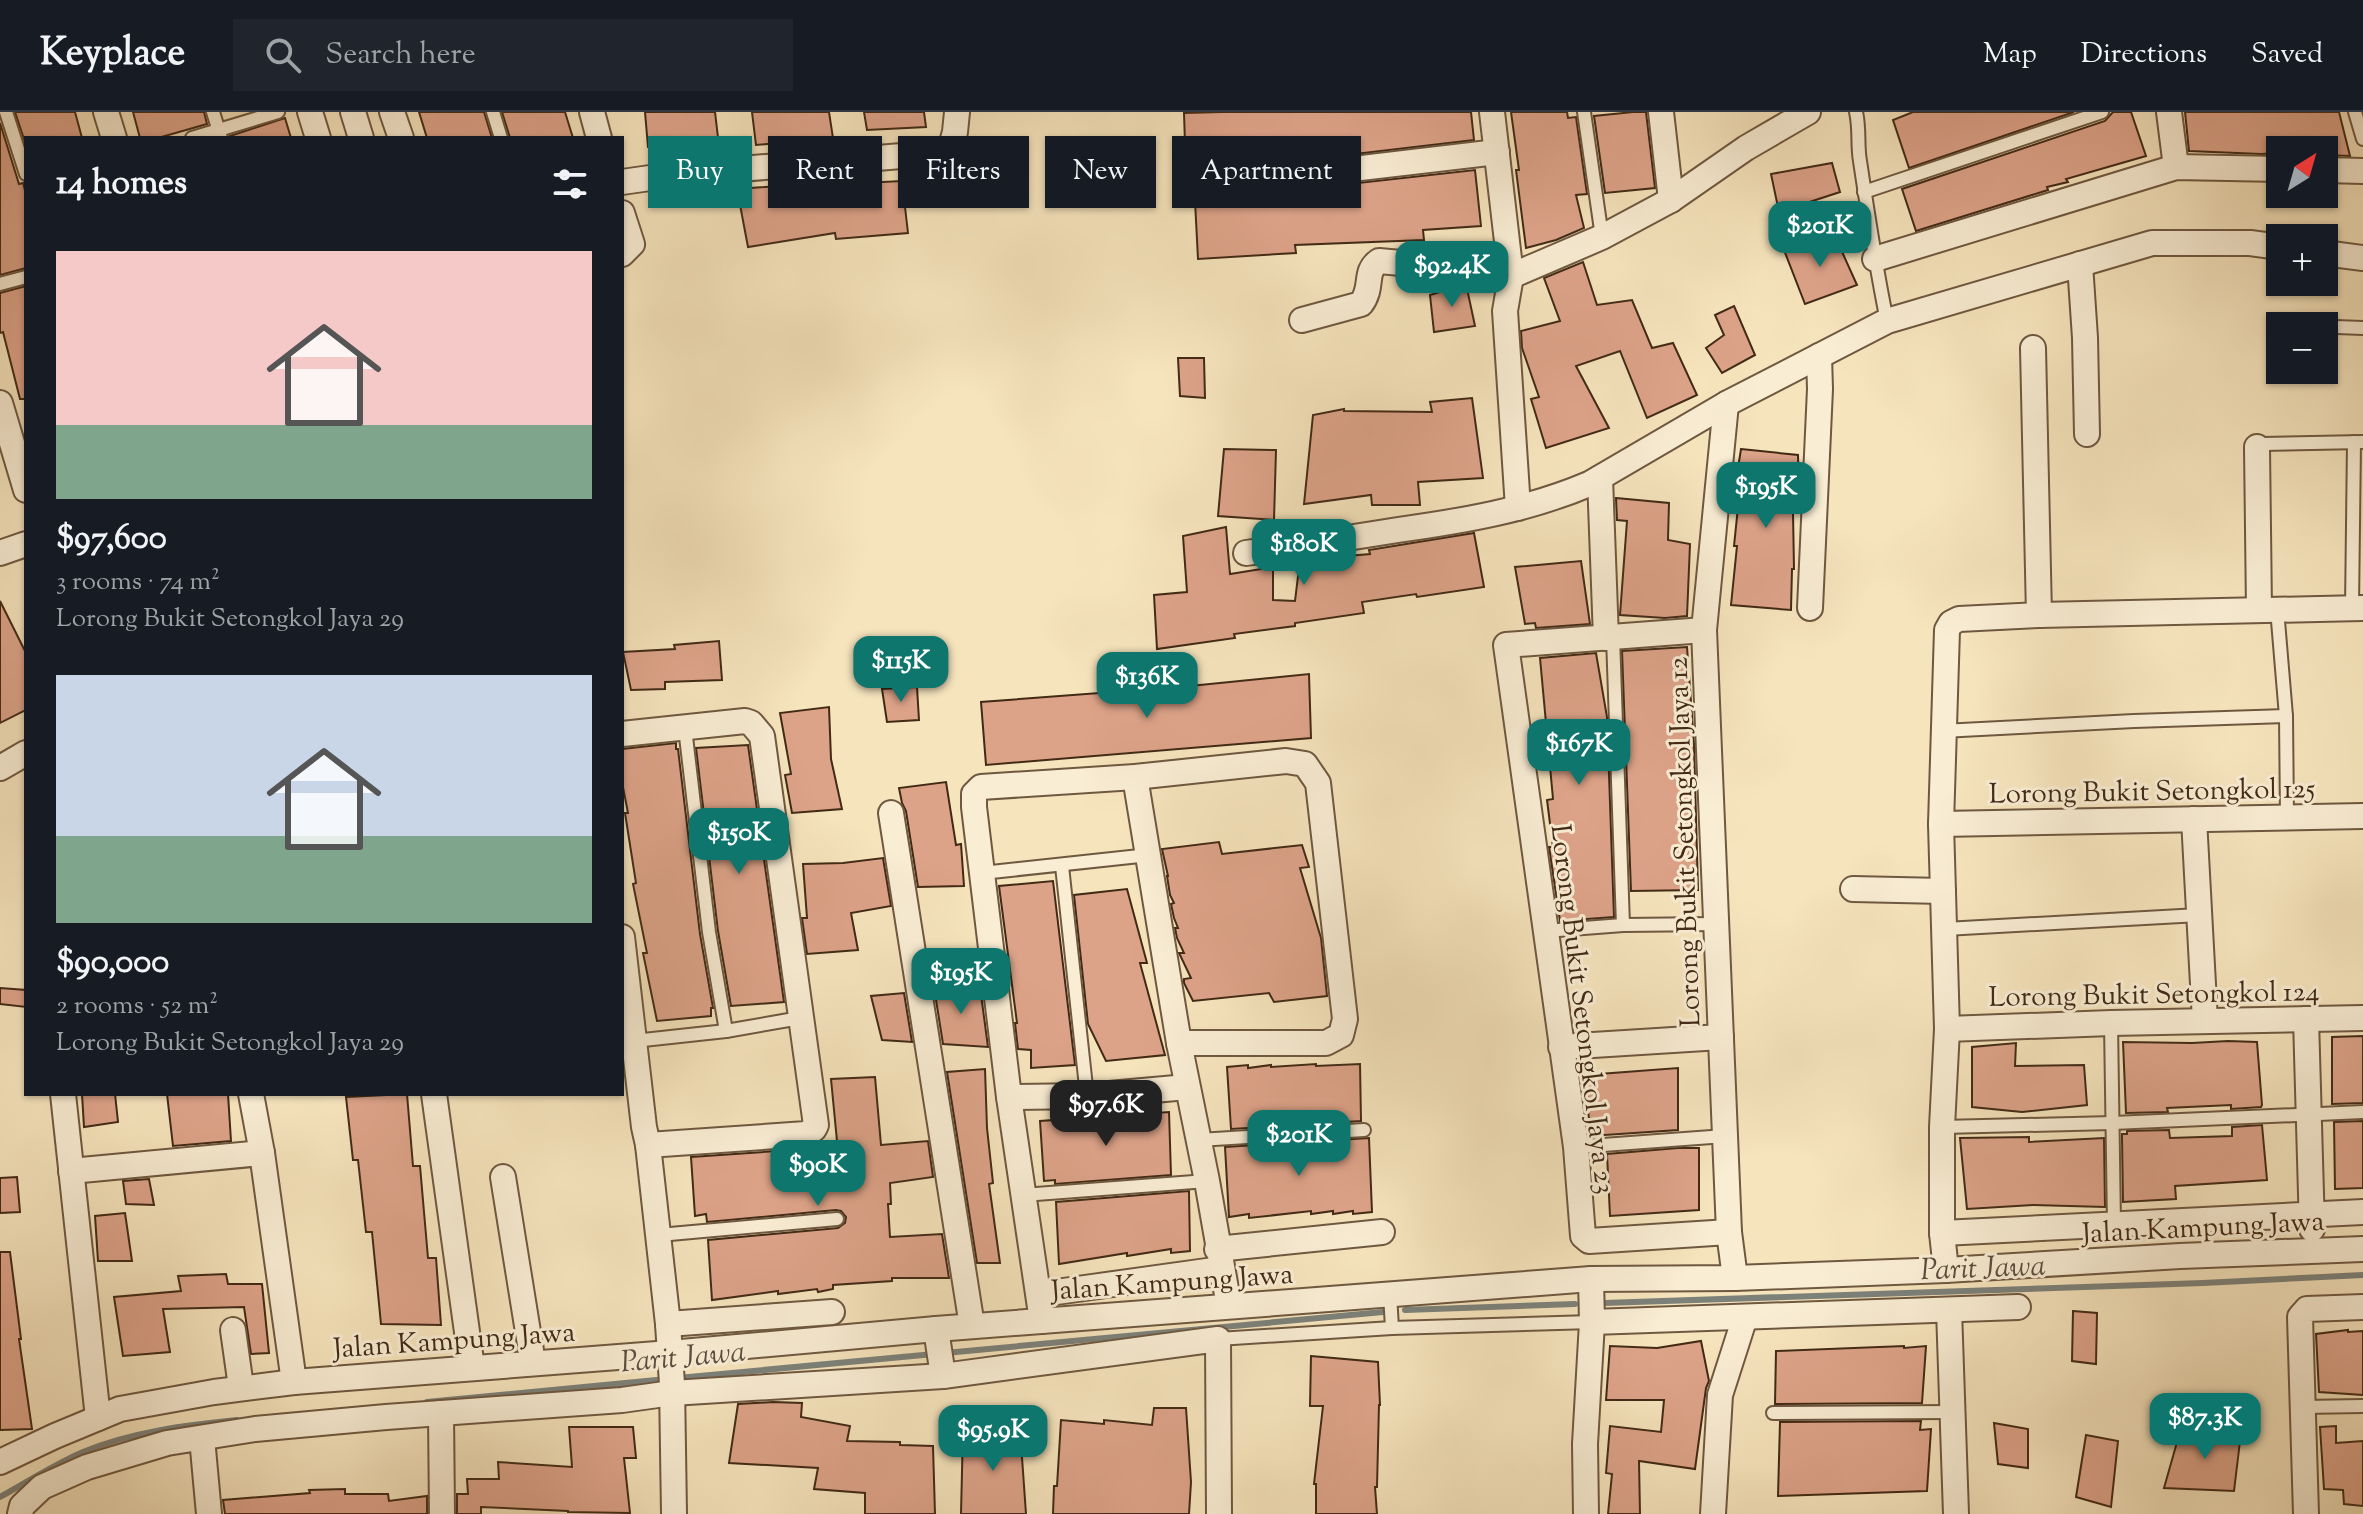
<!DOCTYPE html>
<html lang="en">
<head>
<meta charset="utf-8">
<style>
	:root { --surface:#171b24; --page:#20242c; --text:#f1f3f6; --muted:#9ea1a6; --line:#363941; --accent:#0f766e }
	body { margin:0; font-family:"Sorts Mill Goudy",serif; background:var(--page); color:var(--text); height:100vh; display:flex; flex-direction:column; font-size:30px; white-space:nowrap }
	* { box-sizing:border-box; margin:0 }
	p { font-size:26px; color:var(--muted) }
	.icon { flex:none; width:44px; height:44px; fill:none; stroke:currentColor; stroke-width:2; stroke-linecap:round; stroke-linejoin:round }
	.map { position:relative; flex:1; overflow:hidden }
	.panel { position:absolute; left:24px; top:24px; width:600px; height:960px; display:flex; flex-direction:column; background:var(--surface); border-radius:0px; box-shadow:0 2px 6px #0004 }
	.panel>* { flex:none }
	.banner { position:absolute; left:648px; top:24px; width:760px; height:72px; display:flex; gap:16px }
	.needle { width:52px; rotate:37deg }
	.controls { position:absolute; left:2266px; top:24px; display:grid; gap:16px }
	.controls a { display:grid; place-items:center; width:72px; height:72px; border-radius:0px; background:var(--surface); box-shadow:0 2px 6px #0004; font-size:40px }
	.price { position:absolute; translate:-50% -68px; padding:0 18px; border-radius:16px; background:var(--accent); color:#fff; font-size:26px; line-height:52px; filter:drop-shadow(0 2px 4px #0008) }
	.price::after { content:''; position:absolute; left:50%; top:48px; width:24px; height:18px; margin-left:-12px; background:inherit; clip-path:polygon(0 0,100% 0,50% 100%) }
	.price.active { background:#222; color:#fff }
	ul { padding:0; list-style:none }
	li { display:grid; align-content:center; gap:16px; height:424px; padding:0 32px }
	li span { display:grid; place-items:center; height:248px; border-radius:0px; color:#555 }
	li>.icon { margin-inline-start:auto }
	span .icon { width:144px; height:144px; fill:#fffc; stroke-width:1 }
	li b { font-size:34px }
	h2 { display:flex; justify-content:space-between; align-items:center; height:96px; padding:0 32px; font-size:34px }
	.tag { padding:0 28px; border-radius:0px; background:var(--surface); box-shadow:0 2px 6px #0004; font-size:28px; line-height:72px }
	.tag.active { background:var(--accent); color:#fff }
	header { display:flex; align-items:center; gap:48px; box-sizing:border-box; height:112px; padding:0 40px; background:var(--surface); border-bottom:2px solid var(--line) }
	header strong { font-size:38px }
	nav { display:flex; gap:44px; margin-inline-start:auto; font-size:28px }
	.search { width:560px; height:72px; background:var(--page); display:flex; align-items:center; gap:20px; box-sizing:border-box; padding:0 28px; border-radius:0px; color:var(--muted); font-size:30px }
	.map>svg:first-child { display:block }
</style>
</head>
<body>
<header>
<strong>Keyplace</strong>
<div class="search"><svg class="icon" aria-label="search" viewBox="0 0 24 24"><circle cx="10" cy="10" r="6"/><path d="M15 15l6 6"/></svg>Search here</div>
<nav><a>Map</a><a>Directions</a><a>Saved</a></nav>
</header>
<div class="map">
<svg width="2363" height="1402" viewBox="0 0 2363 1402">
	<rect width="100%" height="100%" fill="#f6e4bd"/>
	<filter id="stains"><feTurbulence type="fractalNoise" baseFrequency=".0025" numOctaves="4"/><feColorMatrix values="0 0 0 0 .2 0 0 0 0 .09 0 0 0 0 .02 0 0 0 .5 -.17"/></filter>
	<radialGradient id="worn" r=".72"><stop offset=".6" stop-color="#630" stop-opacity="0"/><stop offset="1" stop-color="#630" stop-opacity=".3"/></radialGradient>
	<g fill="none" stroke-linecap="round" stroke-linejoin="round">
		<g stroke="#7c817a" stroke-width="6">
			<path d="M1604,1191l599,-20 160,-8"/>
			<path d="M1405,1198l170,-6"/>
			<path d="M945,1241l438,-41"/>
			<path d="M678,1266l256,-24"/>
			<path d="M427,1290l240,-23"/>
			<path d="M0,1385c27,-15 55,-33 83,-45 48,-20 103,-27 154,-32"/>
		</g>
	</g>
	<g fill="#dda389" stroke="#422a16" stroke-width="2">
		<path d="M15,0h60l7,26h-56l-1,4z"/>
		<path d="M133,0h71l3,12 -49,14h-18z"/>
		<path d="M419,0h65l8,26h-65z"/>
		<path d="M502,0h63l8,26h-63z"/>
		<path d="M645,0h70l4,34 -71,1z"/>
		<path d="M752,0h77l4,26 -77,7z"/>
		<path d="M864,0h60l2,15 -59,3z"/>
		<path d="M1222,0h249l3,28 -288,34 -2,-61z"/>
		<path d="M1511,0h56l1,6 8,-1 11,77 -11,1 8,33 -28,12 -30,8 -10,-78h3z"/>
		<path d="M1633,0h13l9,76 -50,5 -11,-77z"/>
		<path d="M1913,0h161l-165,56 -16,-48z"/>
		<path d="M2113,0h18l15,44 -80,23 2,3 -21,5 1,3 -132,41 -14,-42 203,-68z"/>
		<path d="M2185,0h154l11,44 -26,-1v-5h-44v3l-19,1 -72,-3z"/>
		<path d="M285,6l6,20h-61v-2z"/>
		<path d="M0,11l19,61 4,-1 3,11v74l-26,7z"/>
		<path d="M1832,51l8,29 -61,20 -8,-38z"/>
		<path d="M1475,58l6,56 -58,4 1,10 -129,5 1,8 -98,6 -3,-58z"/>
		<path d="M902,69l6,52 -72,6 -1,-6 -87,14 -11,-58 67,-5v2z"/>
		<path d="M1834,122l23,51 -52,19 -21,-54z"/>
		<path d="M1583,150l14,43 35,-5 20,48 21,-5 24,52 -50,23 -27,-67 -44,15 33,62 -63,20 -15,-49 8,-2 -17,-49 -1,-17 39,-10 -16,-43z"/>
		<path d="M1466,172l9,42 -41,6 -4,-37z"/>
		<path d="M26,174v113h-6l-17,-67 -3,1v-40z"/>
		<path d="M1734,194l21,49 -33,18 -16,-25 18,-13 -9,-20z"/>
		<path d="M1178,246h26l1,40 -25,-2z"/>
		<path d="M1472,286l11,80 -65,4 2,23h-48l-1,-10 -67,9 9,-89 31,-6v2l88,1 -2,-10z"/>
		<path d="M1224,337l52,1 -2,70 -56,-4z"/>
		<path d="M1741,337l57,6 1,38h-2v19h-4l1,57h-2l-1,41 -60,-5 6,-59h-3l8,-78h-4z"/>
		<path d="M1616,386l53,5 -1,37 22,4 -3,72 -22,2 -45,-3 7,-94 -10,-1z"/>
		<path d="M1226,415l4,47 43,-7v33l22,1 5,-41 70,-6 -1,-4 105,-17 10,54 -67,10 -1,-3 -54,8 2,11 -69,10v3l-61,8 1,4 -78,11 -3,-54 33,-3 -4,-56z"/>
		<path d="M1581,449l9,63 -54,4 -1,-5 -10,1 -10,-57z"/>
		<path d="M0,489l26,52v57l-26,13z"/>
		<path d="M719,529l3,39 -57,2v7l-34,1 -8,-38 52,-3 -1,-4z"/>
		<path d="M1687,535l7,97 4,146 -67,1 -9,-240z"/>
		<path d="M1596,541l11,64 7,200 -54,4 -11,-74h4l-6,-47 6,-1 -13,-141z"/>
		<path d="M1309,562l2,64 -325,27 -5,-63 199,-15z"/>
		<path d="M917,575l2,33 -32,2 -5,-33z"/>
		<path d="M829,595l2,52 11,50 -50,4 -7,-38 6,-1 -11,-61z"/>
		<path d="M676,631v6h2l22,185 13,74h-2v8l-54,5 -14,-68h4l-14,-69 3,-1 -11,-70h3l-6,-31v-33z"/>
		<path d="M748,633l36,257 -53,4 -13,-75 -22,-183z"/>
		<path d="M946,670l10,63 5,-1 3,42 -46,1 -12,-76 -4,-8 -3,-15z"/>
		<path d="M1219,730l3,12 80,-9 7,22 -9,1 21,70 6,58 -53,6 -5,-9 -76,8 -9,-18v-4l7,-1 -11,-23 -1,-2h5l-7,-15 -2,-10h3l-4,-10 -3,-14 3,-1 -4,-8 -3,-19h1l-6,-27z"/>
		<path d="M883,746l8,48 -40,7 7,37 -51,4 -5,-36h5l-4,-54 40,-1z"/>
		<path d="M1053,769l22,184 -44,3v-18l-13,-1 -3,-26h2l-18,-137z"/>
		<path d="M1127,777l20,74h-7l25,92 -59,6 -18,-37 -14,-129z"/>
		<path d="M934,875h46l8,60 -45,-3z"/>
		<path d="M0,876l26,2v17l-26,-3z"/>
		<path d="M904,881l8,49 -30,-2 -11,-44z"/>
		<path d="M2363,924v67l-31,1v-67z"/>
		<path d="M2228,929l29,1 5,63 -1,2 -30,2v-4l-64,3 1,4 -42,1 -3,-71 69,1z"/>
		<path d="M2016,931l-1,23 69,-1 3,40 -65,7 -50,-5v-60z"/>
		<path d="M1316,952v2l44,-2 1,57 -130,8 -4,-62 21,-2v3l23,-3v2z"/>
		<path d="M1678,956v62l-88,6 -4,-61z"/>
		<path d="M985,957l2,59 6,55 -4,1 11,79h-23l-30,-191z"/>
		<path d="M875,965l6,68 47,-4 5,36 -43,6 1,21h-3l2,33 52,-3 7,44h-57v3l-59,4v4l-15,3 -1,-3 -39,5v-3l-66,9 -4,-60 130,-12 7,-5 1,-6 -5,-6 -5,-1 -129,12 -1,-8 -11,2 -4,-59 116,-8 13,-6 17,-2 -6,-62z"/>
		<path d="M82,982h33l3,28 -34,5z"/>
		<path d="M167,982h61l3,47 -58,5z"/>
		<path d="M407,982l6,72h7l8,92h8l5,67 -60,-1 -9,-92h-6l-8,-72h-5l-7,-63z"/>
		<path d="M1169,1000l2,63 -116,9v-4l-11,1 -4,-60z"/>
		<path d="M2363,1009v67l-28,1 -1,-67z"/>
		<path d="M2262,1013l5,55 -92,6 1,13 -53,3 -1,-65v-3h5v-3l42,-1 1,8 62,-2v-9z"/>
		<path d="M2029,1025v5l75,-4 1,69 -72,-2 -66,4 -7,-71z"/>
		<path d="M1369,1026l3,74 -19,2v-3l-20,3v-3l-22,3v-3l-62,7v-4l-20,3 -4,-70z"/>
		<path d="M1678,1036h21v62l-89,6 -3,-62z"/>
		<path d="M17,1065l3,35 -20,1v-35z"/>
		<path d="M149,1067l5,26 -28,-1 -3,-23z"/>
		<path d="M1189,1079l1,60 -19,2v-4l-44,7v-3l-68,11 -3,-62z"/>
		<path d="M125,1101l7,48h-34l-3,-45z"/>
		<path d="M0,1140h10l11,87h-2l13,90 -32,1z"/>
		<path d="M226,1162l2,10h34l7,69 -18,1 -7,-47 -81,2 7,43 -47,4 -9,-59 67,-6 -3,-15z"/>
		<path d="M2073,1199l24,2 -1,51 -24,-3z"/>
		<path d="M2348,1218v2l15,-1v64l-44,-3 -3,-58z"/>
		<path d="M1701,1229l8,40 -3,7 -11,81 -56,-8 1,53h-32l4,-40 -6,-1 4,-47 51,6 3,-32h-58l4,-54 47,2z"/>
		<path d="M1904,1234v2l22,-2 -4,57 -147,1 1,-53z"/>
		<path d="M1311,1244l67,6 2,43h-1l-2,82h-2l2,27h-61v-30h-2l9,-78h-13z"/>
		<path d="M773,1290l29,1 -1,14 49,9 -3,15 53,1v3l33,1 2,68h-70v-21l-51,-4 4,-21 -89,-5 9,-59z"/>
		<path d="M1154,1296h32l5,74 -2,32h-136l1,-28h3l4,-66 43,4v-4l48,5z"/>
		<path d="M1921,1309l-1,9 11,-1 -4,62 -149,5 2,-74z"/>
		<path d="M1994,1311l34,6v39l-30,-4z"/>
		<path d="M2336,1314v17l27,-2v65l-19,-2 -1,-14 -19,-1 -4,-62z"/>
		<path d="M569,1315h64l3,31h-12l6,55 -62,-1v-1l-87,-4v7h-24v-20h11l-1,-15h32l-1,-17 74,5z"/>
		<path d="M2181,1316l60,5 -7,58 -70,-3z"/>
		<path d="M1020,1317l6,85h-65l2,-84z"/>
		<path d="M2086,1323l32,6 -7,66 -35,-10z"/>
		<path d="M345,1377v5h43l1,7 38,-5v18h-202l-2,-14 87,-7 -1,-3z"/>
	</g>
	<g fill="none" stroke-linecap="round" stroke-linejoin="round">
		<g stroke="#6f5840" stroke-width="16">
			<g id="service">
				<path d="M6,0l20,62"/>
				<path d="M213,0l8,26"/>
				<path d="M493,0l8,26"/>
				<path d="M1584,0l18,125"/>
				<path d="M1856,0c4,17 1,33 4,49 8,54 16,107 27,160"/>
				<path d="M2355,0l8,27"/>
				<path d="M192,26l86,-26"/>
				<path d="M1864,80l238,-80"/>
				<path d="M0,172l26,-7"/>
				<path d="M2310,214l53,2"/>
				<path d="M2278,255l-3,-15 5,-16"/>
				<path d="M2257,335l5,-3 101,-2"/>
				<path d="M2352,496l2,-166"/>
				<path d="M2277,497l9,107 1,102"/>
				<path d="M1613,525l10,288"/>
				<path d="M685,616l24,204 17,99"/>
				<path d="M1942,619l192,-10 152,-5"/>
				<path d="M1062,754l25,230"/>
				<path d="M982,761l167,-18"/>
				<path d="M1945,817l254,-14"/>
				<path d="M1545,819l78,-6 93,-1"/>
				<path d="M2111,911l3,202"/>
				<path d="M634,929l92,-10 74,-13"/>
				<path d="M1942,1015l171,-4 250,-11"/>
				<path d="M1198,1028l166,-10"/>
				<path d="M1576,1035l149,-11"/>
				<path d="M1023,1083l184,-14"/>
				<path d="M659,1123l178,-16"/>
				<path d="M1390,1182l2,34"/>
				<path d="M1218,1227l174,-11 200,-6"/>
				<path d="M2303,1295l60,-1"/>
				<path d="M1773,1301l179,-1"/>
			</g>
		</g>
		<g stroke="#6f5840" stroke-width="28">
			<g id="minor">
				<path d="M106,0l8,26"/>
				<path d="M310,0l8,26"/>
				<path d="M353,0l8,26"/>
				<path d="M392,0l9,26"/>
				<path d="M592,0l7,26"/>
				<path d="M1492,0l19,164 -6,35 13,197"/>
				<path d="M1661,0l10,88"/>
				<path d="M2169,0l7,55"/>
				<path d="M2324,58l39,1"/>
				<path d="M622,70l56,-8 261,-21 12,-7 4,-14 2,-20"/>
				<path d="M1200,75l297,-35"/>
				<path d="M622,101l10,31 -10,10"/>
				<path d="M2324,141l39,5"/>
				<path d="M1875,147l301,-92 104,2"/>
				<path d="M2080,152l5,74 2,96"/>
				<path d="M1511,164l91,-39 69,-37 75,-52 62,-36"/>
				<path d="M1302,208l59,-16c13,-17 2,-32 18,-43l100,9 32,6"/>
				<path d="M2033,236l6,267"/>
				<path d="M0,291l26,87"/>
				<path d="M1726,292l-22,226 25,602 6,46"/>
				<path d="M2257,335l2,163"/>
				<path d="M1600,366l6,160"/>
				<path d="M0,441l26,-9"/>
				<path d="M1246,441c51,-7 102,-15 152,-23 65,-9 130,-20 191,-46l137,-80 161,-83 265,-78h98l30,4"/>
				<path d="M1810,496l10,-219 -1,-33"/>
				<path d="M1704,518l-198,15 70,502 7,89 6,5 140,-9"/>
				<path d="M622,622l123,-13 6,2 11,13 54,389 -2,4 -8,5 -158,11"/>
				<path d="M0,656l26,-15"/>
				<path d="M1135,665l44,266 28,138 22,125"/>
				<path d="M891,701l81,513"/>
				<path d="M2194,707l11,202"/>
				<path d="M1941,712l422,-8"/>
				<path d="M1853,777l90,2"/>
				<path d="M622,825l22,190 4,18 20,179 4,60 2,130"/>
				<path d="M2306,907l6,210"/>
				<path d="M1947,917l164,-6 252,-5"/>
				<path d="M1561,935l160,-10"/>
				<path d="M63,982l35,324"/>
				<path d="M251,982l11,59 32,229"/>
				<path d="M434,982l38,274"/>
				<path d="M1009,985l78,-1 100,-9"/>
				<path d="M71,1059l191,-18"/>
				<path d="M503,1065l30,186"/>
				<path d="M1942,1121l421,-21"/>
				<path d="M1217,1137l165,-17"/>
				<path d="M1946,1158l-4,-37v-106l5,-98 -6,-205 6,-194 4,-7 8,-4 80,-4 324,-7"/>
				<path d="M1038,1176l11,5 172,-24"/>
				<path d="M1949,1198l7,204"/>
				<path d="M1042,1209l-33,-224 -35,-290v-13l7,-7 154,-10 151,-16 19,3 13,19 27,236 -4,16 -15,8h-147"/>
				<path d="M1592,1210l426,-15"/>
				<path d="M668,1212l164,-12"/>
				<path d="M936,1217l7,47"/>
				<path d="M233,1218l8,57"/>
				<path d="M441,1301l1,101"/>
				<path d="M202,1326l7,76"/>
				<path d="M0,1350l55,-26 65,-27 94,-17 80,-10 376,-29 266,-24 655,-50 144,-1 211,-8 234,-14 183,-7"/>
				<path d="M20,1402l2,-8 20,-19 45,-20 80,-24 88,-14 131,-12 236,-17 50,-7 271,-17 275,-37 1,175"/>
				<path d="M1586,1402l-1,-70 7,-122 -1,-43"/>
				<path d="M1713,1402l7,-119 25,-78"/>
				<path d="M2306,1402l-6,-197 7,-8 56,-2"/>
			</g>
		</g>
		<use href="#service" stroke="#f9edd4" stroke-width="12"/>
		<use href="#minor" stroke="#f9edd4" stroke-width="24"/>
	</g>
	<g text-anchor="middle" stroke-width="6" stroke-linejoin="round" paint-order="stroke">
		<g font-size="28" fill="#422a16" stroke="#f9edd4">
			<text transform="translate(2152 678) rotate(-1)" y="10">Lorong Bukit Setongkol 125</text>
			<text transform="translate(1683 730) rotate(-92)" y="10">Lorong Bukit Setongkol Jaya 12</text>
			<text transform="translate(2154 881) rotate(-1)" y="10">Lorong Bukit Setongkol 124</text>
			<text transform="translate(1584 897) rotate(83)" y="10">Lorong Bukit Setongkol Jaya 23</text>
			<text transform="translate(2203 1114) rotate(-3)" y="10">Jalan Kampung Jawa</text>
			<text transform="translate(1172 1169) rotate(-4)" y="10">Jalan Kampung Jawa</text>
			<text transform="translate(454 1227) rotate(-4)" y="10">Jalan Kampung Jawa</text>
		</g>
		<g font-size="30" font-style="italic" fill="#5a4e40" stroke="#f9edd4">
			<text transform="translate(1983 1155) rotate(-2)" y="10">Parit Jawa</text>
			<text transform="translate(683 1244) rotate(-5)" y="10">Parit Jawa</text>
		</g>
	</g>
	<rect width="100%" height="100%" filter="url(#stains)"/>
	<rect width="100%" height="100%" fill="url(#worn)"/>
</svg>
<div class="controls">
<a><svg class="needle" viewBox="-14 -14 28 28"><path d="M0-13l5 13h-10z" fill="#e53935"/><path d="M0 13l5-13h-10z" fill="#9ea1a6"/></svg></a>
<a>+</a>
<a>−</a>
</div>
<b class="price" style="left:1820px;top:157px">$201K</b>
<b class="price" style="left:1452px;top:197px">$92.4K</b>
<b class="price" style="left:1766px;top:418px">$195K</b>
<b class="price" style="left:1304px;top:475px">$180K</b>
<b class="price" style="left:901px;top:592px">$115K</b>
<b class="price" style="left:1147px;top:608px">$136K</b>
<b class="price" style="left:1579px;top:675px">$167K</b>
<b class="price" style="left:739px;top:764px">$150K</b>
<b class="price" style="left:961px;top:904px">$195K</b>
<b class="price active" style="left:1106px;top:1036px">$97.6K</b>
<b class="price" style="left:1299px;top:1066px">$201K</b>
<b class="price" style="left:818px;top:1096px">$90K</b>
<b class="price" style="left:2205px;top:1349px">$87.3K</b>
<b class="price" style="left:993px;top:1361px">$95.9K</b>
<div class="banner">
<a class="tag active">Buy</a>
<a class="tag">Rent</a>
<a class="tag">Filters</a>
<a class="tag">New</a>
<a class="tag">Apartment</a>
</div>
<section class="panel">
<h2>14 homes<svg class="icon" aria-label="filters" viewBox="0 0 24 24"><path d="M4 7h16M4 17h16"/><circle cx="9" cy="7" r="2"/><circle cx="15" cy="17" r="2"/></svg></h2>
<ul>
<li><span style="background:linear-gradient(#f6c9c9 70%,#7fa58c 0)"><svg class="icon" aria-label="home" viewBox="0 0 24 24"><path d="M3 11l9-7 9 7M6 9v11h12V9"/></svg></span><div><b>$97,600</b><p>3 rooms · 74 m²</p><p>Lorong Bukit Setongkol Jaya 29</p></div></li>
<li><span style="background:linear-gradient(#c9d6e8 65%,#7fa58c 0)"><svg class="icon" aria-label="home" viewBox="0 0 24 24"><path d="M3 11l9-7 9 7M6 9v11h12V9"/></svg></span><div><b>$90,000</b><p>2 rooms · 52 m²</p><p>Lorong Bukit Setongkol Jaya 29</p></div></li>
</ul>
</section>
</div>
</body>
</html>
